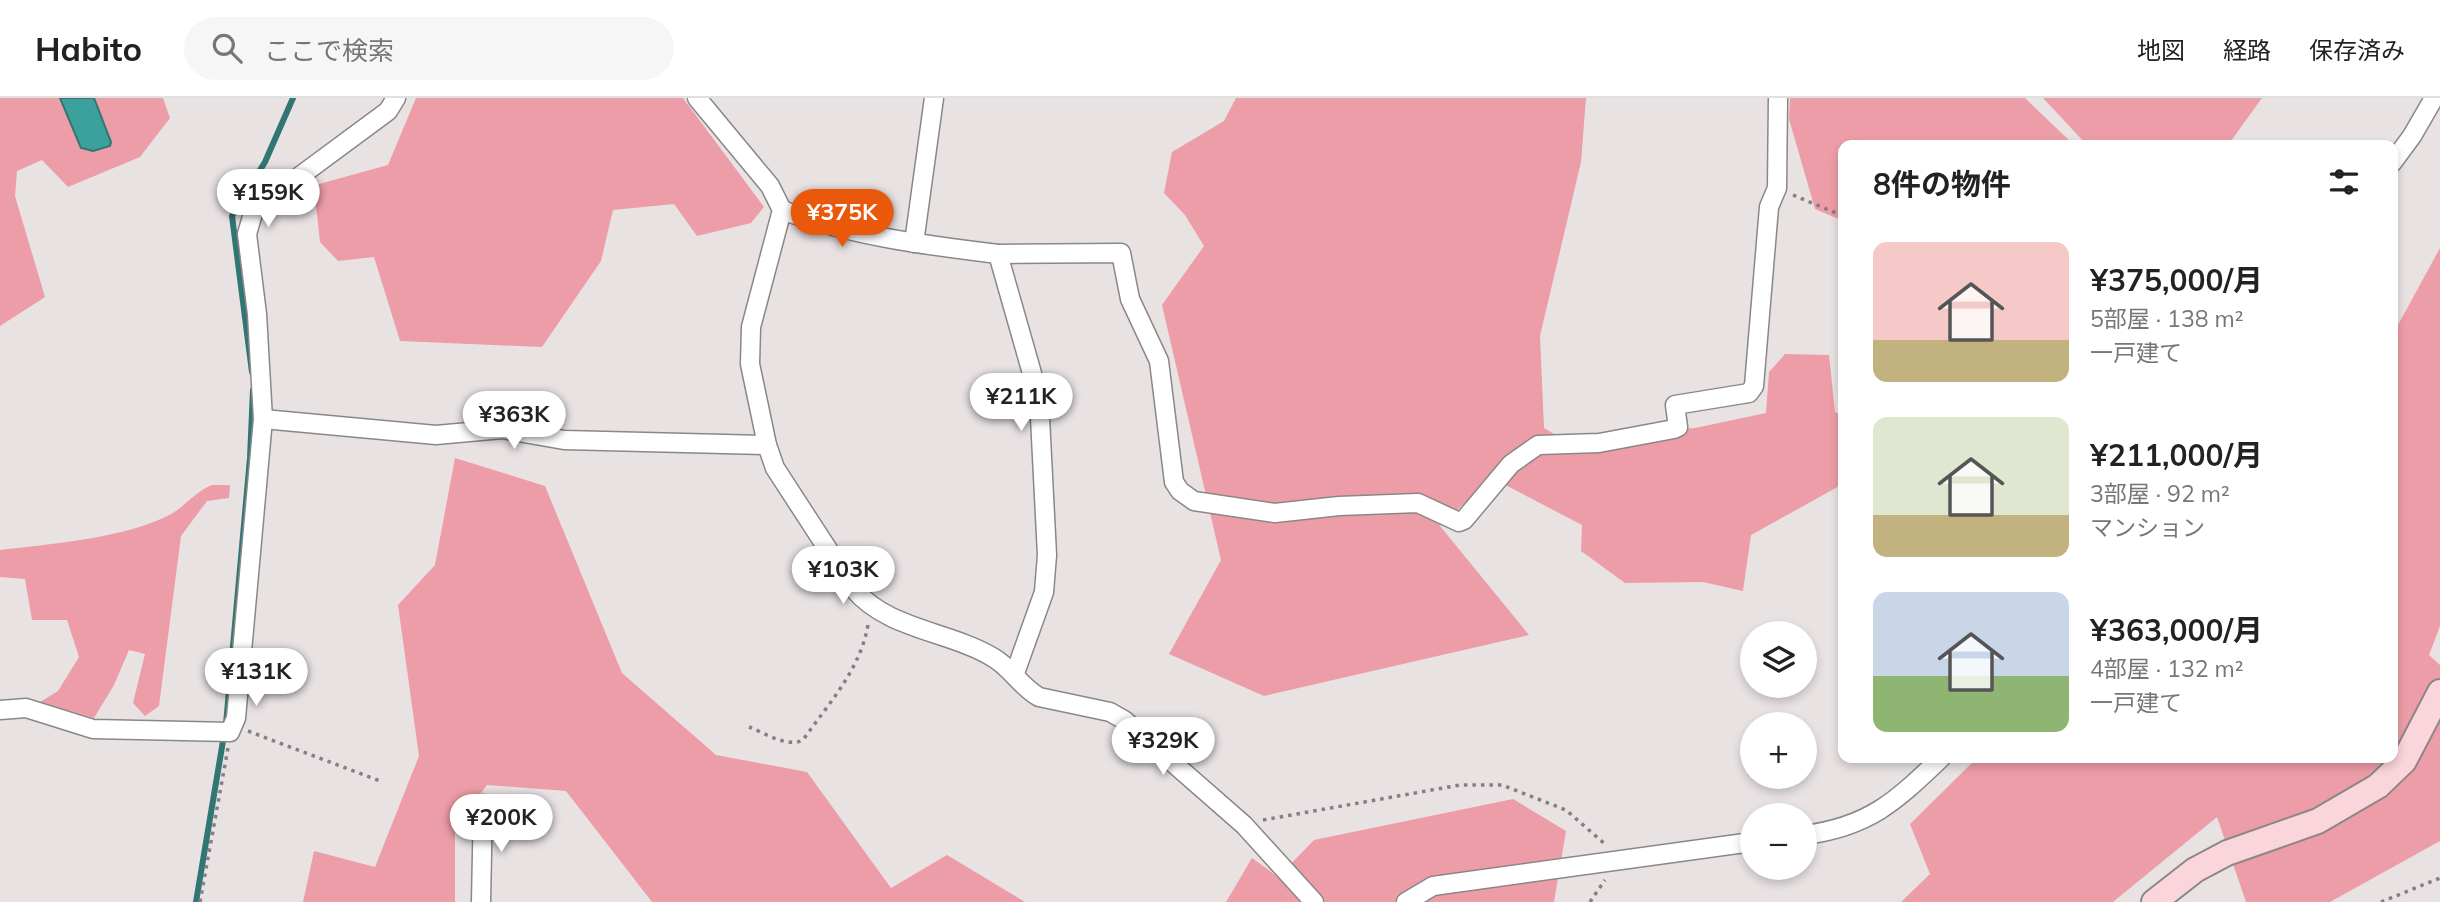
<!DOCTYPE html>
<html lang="ja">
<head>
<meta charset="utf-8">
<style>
	:root { --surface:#fff; --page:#f6f6f6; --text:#222; --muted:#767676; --line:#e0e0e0; --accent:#ea580c }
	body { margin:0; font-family:Mulish,"Noto Sans JP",sans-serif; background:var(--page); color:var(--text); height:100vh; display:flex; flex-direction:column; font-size:26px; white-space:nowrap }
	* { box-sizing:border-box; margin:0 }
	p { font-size:23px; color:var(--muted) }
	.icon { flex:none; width:38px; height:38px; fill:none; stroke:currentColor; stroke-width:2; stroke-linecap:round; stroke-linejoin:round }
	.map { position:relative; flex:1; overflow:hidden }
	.sheet { position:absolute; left:1838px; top:42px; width:560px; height:623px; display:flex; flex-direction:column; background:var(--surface); border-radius:14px; box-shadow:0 4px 10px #0003 }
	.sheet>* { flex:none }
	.fabs { position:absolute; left:1740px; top:523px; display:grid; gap:14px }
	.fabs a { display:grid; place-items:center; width:77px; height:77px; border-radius:50%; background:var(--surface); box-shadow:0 4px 10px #0003; font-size:35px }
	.price { position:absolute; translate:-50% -60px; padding:0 16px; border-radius:24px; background:#fff; color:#222; font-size:23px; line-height:46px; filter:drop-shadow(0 2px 4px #0008) }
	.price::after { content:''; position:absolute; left:50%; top:42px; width:21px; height:16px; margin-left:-10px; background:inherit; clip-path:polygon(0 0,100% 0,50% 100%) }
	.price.selected { background:var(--accent); color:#fff }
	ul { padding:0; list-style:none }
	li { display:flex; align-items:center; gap:21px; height:175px; padding:0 35px }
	li span { display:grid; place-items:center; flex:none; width:196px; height:140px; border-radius:14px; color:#555 }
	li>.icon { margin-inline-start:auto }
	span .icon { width:84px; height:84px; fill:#fffc; stroke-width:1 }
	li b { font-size:30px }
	h2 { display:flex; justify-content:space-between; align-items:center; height:84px; padding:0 35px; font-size:30px }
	header { display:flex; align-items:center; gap:42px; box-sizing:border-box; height:98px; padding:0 35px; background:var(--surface); border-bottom:2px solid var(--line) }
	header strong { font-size:33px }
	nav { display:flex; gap:38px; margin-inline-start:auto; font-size:24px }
	.search { width:490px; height:63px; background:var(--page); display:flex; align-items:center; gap:18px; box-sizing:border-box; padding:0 24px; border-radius:38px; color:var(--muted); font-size:26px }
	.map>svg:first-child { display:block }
</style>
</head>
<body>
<header>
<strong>Habito</strong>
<div class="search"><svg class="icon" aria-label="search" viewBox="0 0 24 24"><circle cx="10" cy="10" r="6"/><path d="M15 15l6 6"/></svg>ここで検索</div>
<nav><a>地図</a><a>経路</a><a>保存済み</a></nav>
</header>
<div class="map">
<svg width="2440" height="804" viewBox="0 0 2440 804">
	<rect width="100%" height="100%" fill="#e8e2e3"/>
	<g fill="#ed9da7">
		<path d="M0,0h163l7,20 -30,39 -72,30 -26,-27 -25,11 -2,25 30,101 -45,29z"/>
		<path d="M416,0h267l81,109 -13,16 -54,13 -23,-32 -61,6 -12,51 -59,86 -142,-6 -26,-84 -36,4 -18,-19 -6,-54 5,-4 69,-19z"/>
		<path d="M1236,0h350l-5,64 -41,174 4,92 15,9 136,-9 71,-15 3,-41 16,-18 44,1 6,57 8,3v69l-92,51 -8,56 -40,-9 -78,1 -44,-32 1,-26 -90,-47 -52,48 89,109 -265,61 -95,-42 52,-94 -59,-255 42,-59 -19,-31 -21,-22 8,-41 52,-31z"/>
		<path d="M1790,0h235l49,47h-231v76l-28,-12 -26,-90z"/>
		<path d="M2043,0h219l-34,47h-141z"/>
		<path d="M2440,150v378l-11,29 11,10v176l-110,61h-84l-29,-85 -104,85h-212l29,-28 -20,-50 67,-66h415v-422z"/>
		<path d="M455,360l90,28 77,187 94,82 91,17 84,116 56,-33 78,47h-373l-86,-111 -79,-6 -32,42v75h-152l11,-51 61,16 44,-111 -21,-151 37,-40z"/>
		<path d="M212,387h18l-1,13 -22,3 -26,35 -22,170 -14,10 -12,-13 12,-49 -16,-4 -15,35 -20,33 -54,-16 18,-11 21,-34 -12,-37h-35l-7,-41 -25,-2v-27c50,-6 129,-12 173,-37 14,-9 22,-21 39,-28z"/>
		<path d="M1513,701l53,32 -12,71h-328l26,-44 26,19 36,-37z"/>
	</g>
	<path fill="#3ca09c" stroke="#317673" stroke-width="2" d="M60,0h34l17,44 -1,4 -17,5 -12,-3z"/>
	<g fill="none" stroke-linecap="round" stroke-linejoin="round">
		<g stroke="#317673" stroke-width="6">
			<path d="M252,274l-20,-156 33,-54 28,-64"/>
			<path d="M226,626l24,-266 3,-68"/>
			<path d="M196,804l28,-167"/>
		</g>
		<g stroke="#8c8787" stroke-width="21">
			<g id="street">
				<path d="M697,0l73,88 12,24 -31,117 -1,37 17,81 8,23 78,120c34,42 97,43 141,70 18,11 27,29 45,39l71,15 14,8 120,105 70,77"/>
				<path d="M2392,65l20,-27 22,-38"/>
				<path d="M782,112c70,26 142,35 216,44l41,144 8,157 -3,37 -29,81"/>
				<path d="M914,145l20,-145"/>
				<path d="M998,156l123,-1 9,46 29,62 15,121 6,9 14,10 81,12 64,-7 79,-3 41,19 5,-2 47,-56 27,-19 61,-2 75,-14 4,-2 -3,-22 74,-12 5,-7 15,-179 8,-19 1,-90"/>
				<path d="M263,321l173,16 66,-6 62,11 203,5"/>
				<path d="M0,612l26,-2 67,21 137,3 6,-14 27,-299 -6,-105 -10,-80 7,-24 134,-99 8,-13"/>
				<path d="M1804,737c65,-8 92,-34 137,-77"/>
				<path d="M481,804l2,-98"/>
				<path d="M1406,804l27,-16 319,-44"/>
			</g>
		</g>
		<g stroke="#8c8787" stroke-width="28">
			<path id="secondary" d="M2154,804l41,-32 32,-17 91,-32 60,-35 26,-25 36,-69"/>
		</g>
		<g stroke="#848081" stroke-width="3.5" stroke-dasharray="3.5 5" stroke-linecap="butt">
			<path d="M1793,97l50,21"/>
			<path d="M749,629c16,6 38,21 54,13 26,-37 57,-70 65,-115"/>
			<path d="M248,633l132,50"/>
			<path d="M1263,722l197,-35h42l64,25 40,35"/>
			<path d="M200,804l28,-154"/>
			<path d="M1590,804l15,-22"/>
			<path d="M2381,804l59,-24"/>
		</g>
		<use href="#street" stroke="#fff" stroke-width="18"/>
		<use href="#secondary" stroke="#fad5db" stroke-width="24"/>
	</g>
</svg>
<div class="fabs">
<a><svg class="icon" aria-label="layers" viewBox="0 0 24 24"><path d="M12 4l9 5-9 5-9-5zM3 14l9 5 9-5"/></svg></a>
<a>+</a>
<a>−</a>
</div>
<b class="price" style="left:268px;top:131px">¥159K</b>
<b class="price selected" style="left:842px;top:151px">¥375K</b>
<b class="price" style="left:1021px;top:335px">¥211K</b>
<b class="price" style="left:514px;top:353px">¥363K</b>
<b class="price" style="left:843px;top:508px">¥103K</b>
<b class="price" style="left:256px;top:610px">¥131K</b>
<b class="price" style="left:1163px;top:679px">¥329K</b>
<b class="price" style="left:501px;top:756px">¥200K</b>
<section class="sheet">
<h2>8件の物件<svg class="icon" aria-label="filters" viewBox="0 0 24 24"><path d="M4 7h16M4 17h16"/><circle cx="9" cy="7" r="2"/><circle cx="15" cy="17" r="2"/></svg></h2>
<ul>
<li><span style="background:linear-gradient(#f6c9c9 70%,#c2b280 0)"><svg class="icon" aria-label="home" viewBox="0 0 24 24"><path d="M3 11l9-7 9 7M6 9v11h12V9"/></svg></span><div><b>¥375,000/月</b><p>5部屋 · 138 m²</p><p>一戸建て</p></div></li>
<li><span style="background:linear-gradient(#dfe7d0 70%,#c2b280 0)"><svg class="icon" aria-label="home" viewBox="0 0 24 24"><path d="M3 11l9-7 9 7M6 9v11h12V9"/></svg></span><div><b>¥211,000/月</b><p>3部屋 · 92 m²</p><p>マンション</p></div></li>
<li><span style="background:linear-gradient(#c9d6e8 60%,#8fb573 0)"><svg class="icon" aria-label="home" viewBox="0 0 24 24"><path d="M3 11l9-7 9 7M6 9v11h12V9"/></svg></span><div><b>¥363,000/月</b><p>4部屋 · 132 m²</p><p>一戸建て</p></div></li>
</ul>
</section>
</div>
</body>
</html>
